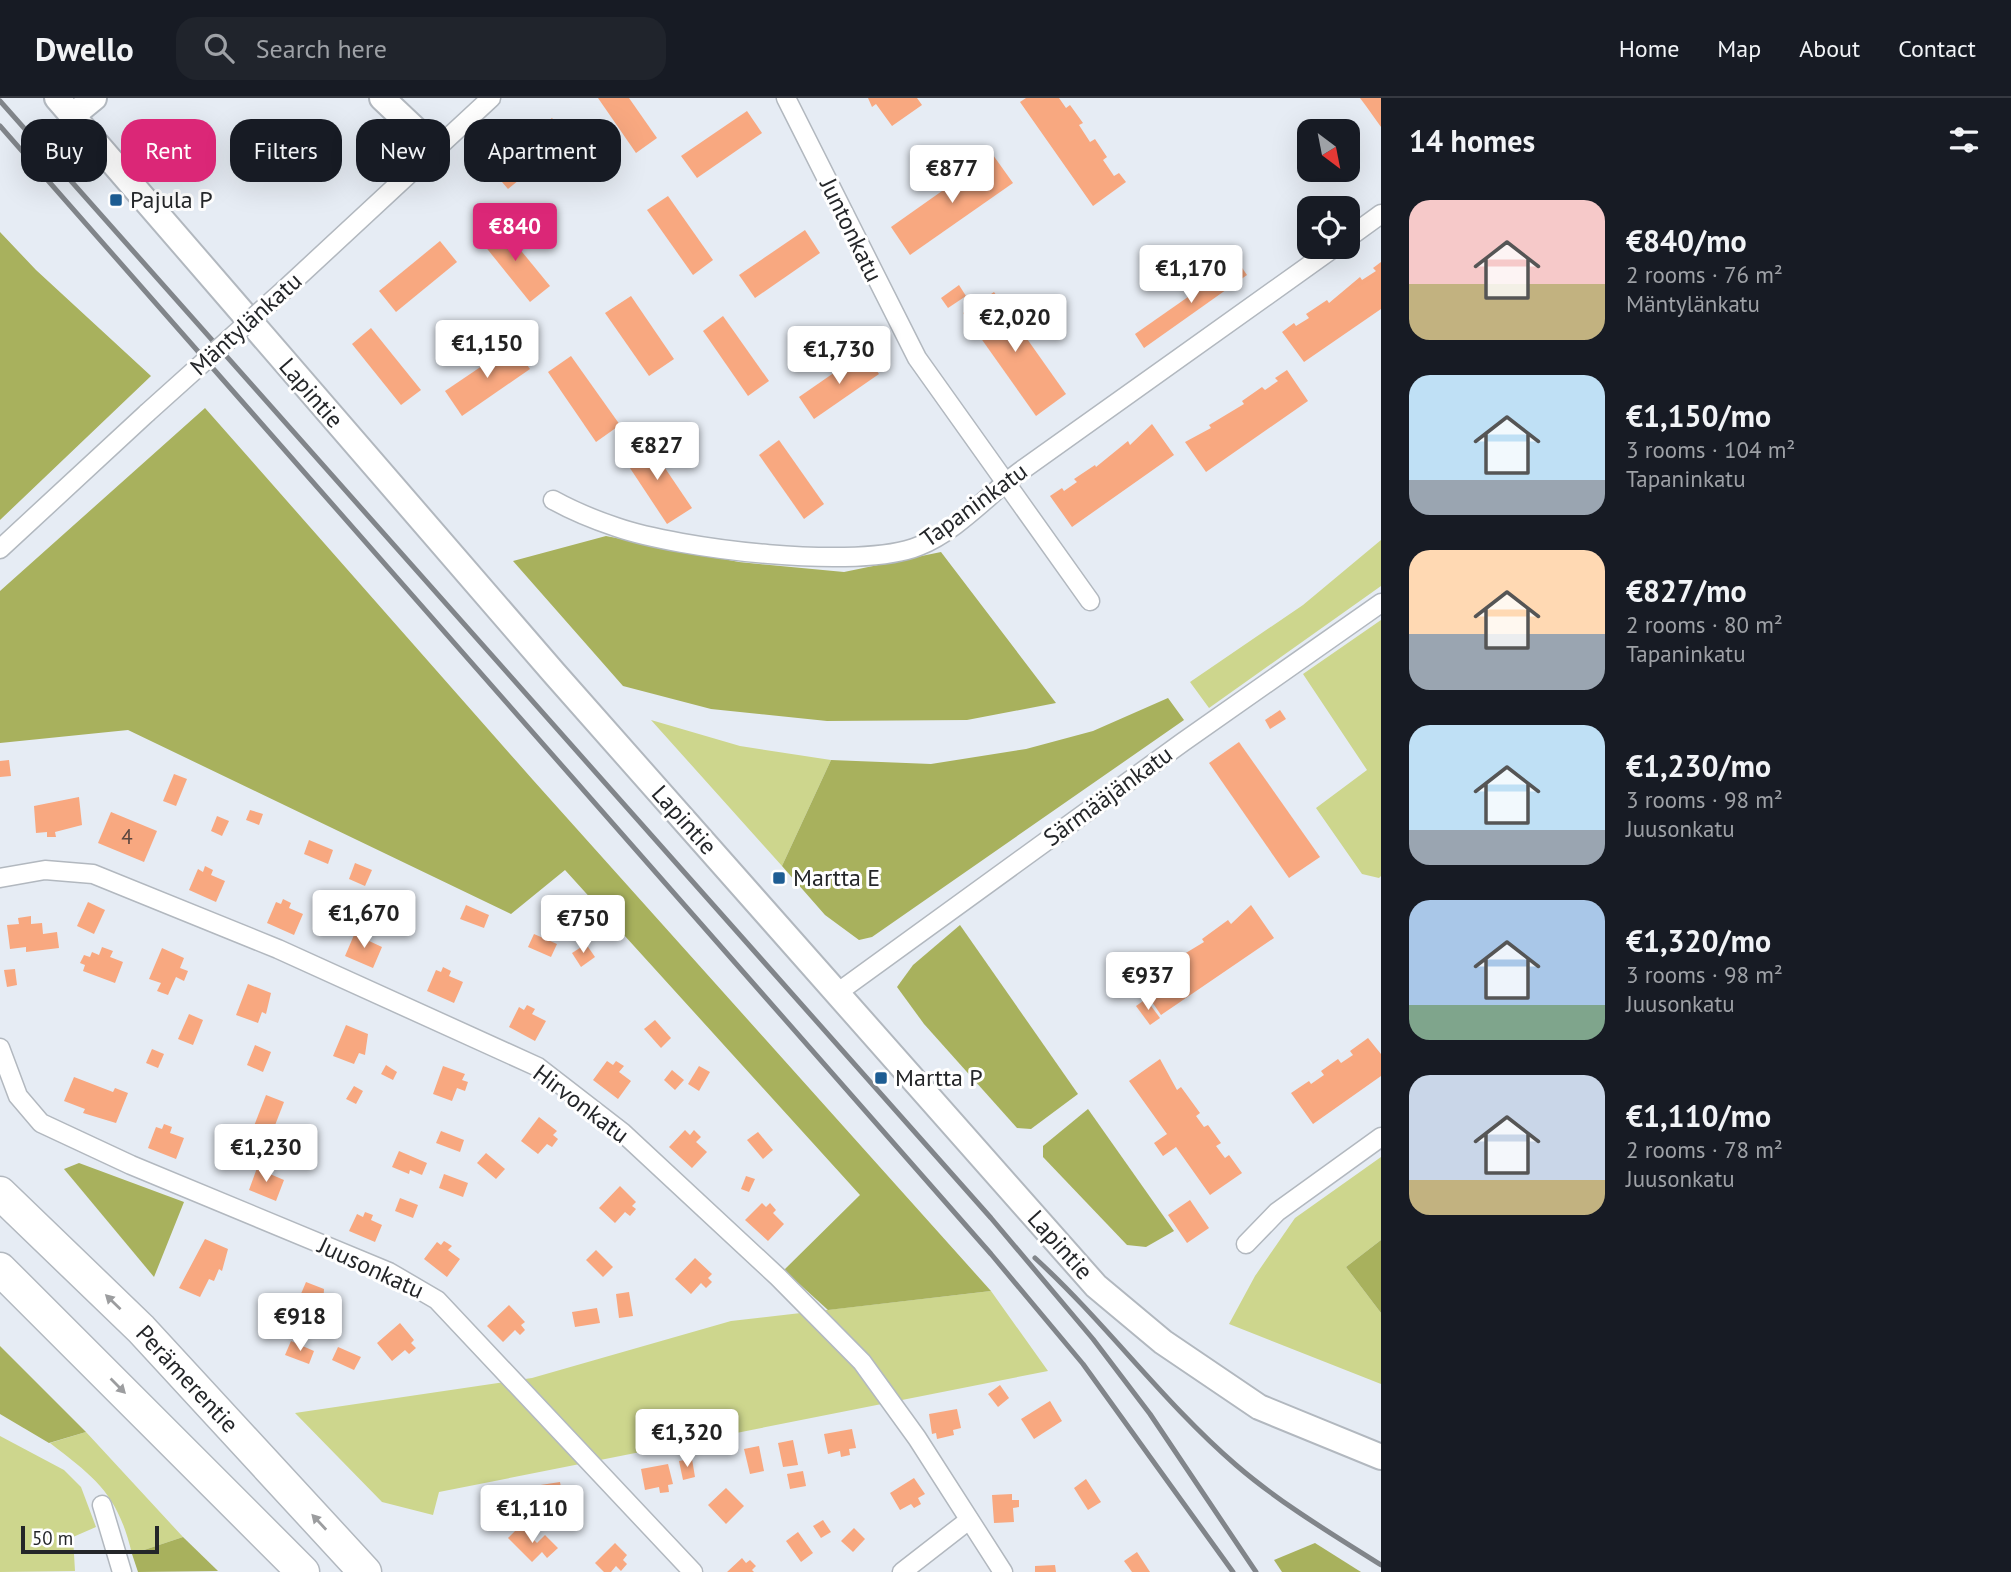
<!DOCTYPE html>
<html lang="en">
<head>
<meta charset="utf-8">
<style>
	:root { --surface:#171b24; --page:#20242c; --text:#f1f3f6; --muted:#9ea1a6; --line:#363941; --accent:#db2777 }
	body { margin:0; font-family:"PT Sans",sans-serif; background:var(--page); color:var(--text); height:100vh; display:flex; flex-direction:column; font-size:26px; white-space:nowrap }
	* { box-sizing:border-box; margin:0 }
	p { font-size:23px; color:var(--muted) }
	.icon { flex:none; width:38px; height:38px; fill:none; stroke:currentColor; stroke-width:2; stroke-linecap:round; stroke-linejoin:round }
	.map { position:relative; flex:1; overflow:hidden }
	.sheet { display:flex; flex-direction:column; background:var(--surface); width:630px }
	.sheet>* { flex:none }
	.top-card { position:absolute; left:21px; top:21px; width:665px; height:63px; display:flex; gap:14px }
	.needle { width:46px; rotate:148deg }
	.buttons { position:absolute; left:1297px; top:21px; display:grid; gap:14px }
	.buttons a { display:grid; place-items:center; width:63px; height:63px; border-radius:14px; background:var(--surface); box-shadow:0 7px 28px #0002; font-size:35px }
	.scale { position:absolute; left:21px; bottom:18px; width:138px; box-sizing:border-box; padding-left:7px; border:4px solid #242629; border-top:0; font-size:19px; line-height:24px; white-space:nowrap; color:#242629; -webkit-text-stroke:5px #fff; paint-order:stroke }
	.price { position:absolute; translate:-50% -60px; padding:0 16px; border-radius:7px; background:#fff; color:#222; font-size:23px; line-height:46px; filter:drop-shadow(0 2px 4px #0008) }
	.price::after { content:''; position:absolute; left:50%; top:42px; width:21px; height:16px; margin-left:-10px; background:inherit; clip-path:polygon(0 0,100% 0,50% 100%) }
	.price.on { background:var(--accent); color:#fff }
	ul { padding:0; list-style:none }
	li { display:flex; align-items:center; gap:21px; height:175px; padding:0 28px }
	li span { display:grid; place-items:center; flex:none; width:196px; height:140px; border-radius:21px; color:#555 }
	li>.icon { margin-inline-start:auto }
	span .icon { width:84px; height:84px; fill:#fffc; stroke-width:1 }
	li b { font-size:30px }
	h2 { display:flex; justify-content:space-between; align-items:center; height:84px; padding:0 28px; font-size:30px }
	.chip { padding:0 24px; border-radius:21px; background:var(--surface); box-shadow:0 7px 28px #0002; font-size:24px; line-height:63px }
	.chip.on { background:var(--accent); color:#fff }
	header { display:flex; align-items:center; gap:42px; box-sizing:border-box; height:98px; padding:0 35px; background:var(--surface); border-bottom:2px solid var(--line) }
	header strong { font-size:33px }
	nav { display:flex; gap:38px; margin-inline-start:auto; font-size:24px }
	.search { width:490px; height:63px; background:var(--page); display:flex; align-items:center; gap:18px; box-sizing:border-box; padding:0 24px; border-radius:21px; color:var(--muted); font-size:26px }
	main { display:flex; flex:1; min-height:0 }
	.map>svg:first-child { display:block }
</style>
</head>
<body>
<header>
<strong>Dwello</strong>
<div class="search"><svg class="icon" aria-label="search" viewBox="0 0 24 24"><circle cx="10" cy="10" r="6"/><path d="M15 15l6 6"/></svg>Search here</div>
<nav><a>Home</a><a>Map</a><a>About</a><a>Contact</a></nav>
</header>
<main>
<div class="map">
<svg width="1381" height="1474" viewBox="0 0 1381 1474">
	<rect width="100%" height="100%" fill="#e6ecf4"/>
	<g fill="#cdd68d">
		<path d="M1381,442v46l-172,122 -19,-26 113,-77z"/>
		<path d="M1381,522v256l-2,2 -17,-4 -46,-66 51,-38 -64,-96z"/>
		<path d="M651,622l89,26 91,14 -49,106z"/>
		<path d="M1381,1059v83l-35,27 35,46v71l-152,-60 26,-48 40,-58z"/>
		<path d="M991,1193l57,80 -609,121 -6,23 -51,-13 -87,-89 237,-35 199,-57z"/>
		<path d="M86,1334l97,105 -51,17c-14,-59 -35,-75 -82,-111z"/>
		<path d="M0,1338l64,34 17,17 15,40 -23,10 2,34 -75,1z"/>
	</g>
	<g fill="#a8b15d">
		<path d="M0,134l36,38 115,106 -151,144z"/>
		<path d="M205,310l328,372 458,511 -163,19 -44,-40 76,-75 -295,-325 -54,44 -383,-184 -128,13v-152z"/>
		<path d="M606,438l133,26 105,10 97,-20 115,151 -89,17 -140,1 -116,-12 -88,-23 -110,-125z"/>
		<path d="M1168,600l16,22 -312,217 -13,3 -34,-25 -43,-49 49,-106 100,4 95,-15 67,-18z"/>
		<path d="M960,827l118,169 -47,35 -14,-1 -93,-104 -27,-37 16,-22z"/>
		<path d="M1088,1011l86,122 -28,16 -19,-2 -84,-88v-11z"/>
		<path d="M79,1065l105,39 -30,75 -90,-108z"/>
		<path d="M1381,1142v73l-35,-46z"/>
		<path d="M0,1248l86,86 -37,11 -49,-29z"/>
		<path d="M183,1439l35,34 -80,1 -6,-18z"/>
		<path d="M1315,1445l46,29h-79l-8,-12z"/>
	</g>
	<g fill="#f8a880">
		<path d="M598,0h31l28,40 -21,15z"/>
		<path d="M868,0h49l5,7 -30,21 -16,-22 -4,3z"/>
		<path d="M1026,0h33l7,10 4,-3 13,18 -4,2 11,17 5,-3 12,18 -4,3 11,16 5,-3 7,9 -33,24 -73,-104z"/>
		<path d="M1360,0h21v29l-15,-21z"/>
		<path d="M747,13l15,22 -65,45 -16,-22z"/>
		<path d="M552,20l17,21 -61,50 -18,-21z"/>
		<path d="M993,57l20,28 -103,72 -19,-28z"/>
		<path d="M668,98l45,64 -20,15 -46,-65z"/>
		<path d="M500,127l50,61 -20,16 -50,-62z"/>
		<path d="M805,132l15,23 -65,45 -16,-23z"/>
		<path d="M440,143l17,21 -61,50 -17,-21z"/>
		<path d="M1238,164l9,13 -103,73 -9,-14z"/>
		<path d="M1381,164v47l-77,53 -22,-30 12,-9 2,3 13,-8 -3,-4 21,-14 2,3 31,-26 2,3 14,-9 -3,-3z"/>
		<path d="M959,187l7,11 -18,12 -7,-10z"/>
		<path d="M994,194l72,102 -30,22 -73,-103z"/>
		<path d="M631,198l43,63 -25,17 -44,-63z"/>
		<path d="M723,218l46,65 -21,15 -45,-65z"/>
		<path d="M371,230l50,62 -20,15 -49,-61z"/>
		<path d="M513,247l17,24 -68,47 -17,-25z"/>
		<path d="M864,254l15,22 -65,45 -15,-22z"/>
		<path d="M571,258l49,69 -24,17 -48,-70z"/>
		<path d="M1287,272l21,31 -102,71 -21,-30 26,-14 -2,-3 35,-21 -2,-3 20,-14 3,3 13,-9 -3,-3z"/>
		<path d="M1152,326l22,31 -102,72 -22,-31 12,-8 2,3 13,-9 -3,-3 21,-14 1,2 32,-26 2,4z"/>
		<path d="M646,342l46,68 -25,16 -45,-68z"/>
		<path d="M779,342l45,64 -20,15 -45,-64z"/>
		<path d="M1280,612l6,9 -16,10 -5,-9z"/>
		<path d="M1239,644l81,115 -31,21 -80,-115z"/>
		<path d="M9,662l2,16 -11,1v-16z"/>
		<path d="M174,676l13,5 -11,27 -13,-5z"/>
		<path d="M79,699l3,28 -27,7 1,5h-9v-5l-11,1 -2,-27z"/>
		<path d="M250,712l13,4 -4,11 -13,-5z"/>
		<path d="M111,714l46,19 -13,31 -46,-19z"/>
		<path d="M217,718l12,5 -7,15 -11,-5z"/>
		<path d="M309,742l24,10 -5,14 -24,-10z"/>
		<path d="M355,765l17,7 -7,16 -16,-7z"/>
		<path d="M205,768l8,4 -2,5 14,6 -9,21 -27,-12 9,-21 5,3z"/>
		<path d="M283,801l8,4 -2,5 14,6 -9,21 -27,-12 9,-21 5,2z"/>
		<path d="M88,804l17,8 -11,24 -17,-8z"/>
		<path d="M466,807l23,10 -5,13 -24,-9z"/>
		<path d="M1251,807l23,33 -113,77 -22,-32 24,-12 -2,-3 43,-26 -2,-3 26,-19 3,4z"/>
		<path d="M31,818v8l11,-1 1,11 14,-2 2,16 -33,4v-5l-16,2 -3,-24 12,-1 -1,-6z"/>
		<path d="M361,834l9,3 -3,5 15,7 -9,21 -28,-12 9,-21 5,2z"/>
		<path d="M534,836l23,10 -6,13 -23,-10z"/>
		<path d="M586,846l9,13 -14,10 -9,-14z"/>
		<path d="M102,849l11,4 -3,6 13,5 -8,21 -32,-12 2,-6 -5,-2 4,-8 6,2 2,-5 7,3z"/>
		<path d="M162,850l22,10 -4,10 8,3 -4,10 -8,-4 -8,18 -11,-4 4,-8 -12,-4z"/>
		<path d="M443,869l8,4 -2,5 14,6 -9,21 -27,-12 9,-21 5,2z"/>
		<path d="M15,871l2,16 -10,2 -3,-17z"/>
		<path d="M248,886l23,9 -5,21 -4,-2 -4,11 -22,-8z"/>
		<path d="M1146,901l14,19 -10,7 -14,-19z"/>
		<path d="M527,907l8,4 -3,5 14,7 -11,20 -26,-14 10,-20 5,3z"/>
		<path d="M189,916l14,6 -10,25 -15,-6z"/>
		<path d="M655,922l16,18 -10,10 -17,-19z"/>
		<path d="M346,927l22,9 -3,21 -6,-2 -5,11 -21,-8z"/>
		<path d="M1368,940l13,16v22l-68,48 -22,-31 18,-12 2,3 13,-9 -3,-4 17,-12 3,4 12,-8 -3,-4z"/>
		<path d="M255,947l16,7 -8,20 -16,-7z"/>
		<path d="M152,951l12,5 -6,14 -12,-5z"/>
		<path d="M1160,961l17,31 4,-3 19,26 -4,3 8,11 4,-2 13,18 -5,3 9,12 4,-3 13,18 -32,22 -34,-48 -13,9 -9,-13 13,-9 -38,-53z"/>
		<path d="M607,963l6,4 3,-4 8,5 -5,6 12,9 -13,18 -25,-19z"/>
		<path d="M386,967l11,7 -4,8 -12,-6z"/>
		<path d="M443,968l22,8 -3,6 6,2 -3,9 -8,-3 -5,13 -19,-7z"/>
		<path d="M699,968l11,6 -11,19 -11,-7z"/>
		<path d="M672,972l12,10 -9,10 -11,-10z"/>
		<path d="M74,979l39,15 2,-4 13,5 -12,30 -33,-10 2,-4 -21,-8z"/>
		<path d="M354,988l9,5 -7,13 -10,-5z"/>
		<path d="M266,997l18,7 -12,31 -18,-7z"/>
		<path d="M539,1019l18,14 -4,4 5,4 -6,8 -5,-3 -9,10 -17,-13z"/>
		<path d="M164,1026l8,3 -2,6 14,5 -8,21 -28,-11 8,-21 6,2z"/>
		<path d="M685,1032l5,5 4,-5 7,7 -5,5 11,10 -15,16 -23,-21z"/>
		<path d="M441,1033l23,9 -4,12 -24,-9z"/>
		<path d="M758,1034l15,18 -10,9 -16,-19z"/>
		<path d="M399,1053l28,12 -5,12 -12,-5 -1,4 -17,-7z"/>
		<path d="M486,1055l19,16 -9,10 -19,-16z"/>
		<path d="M265,1068l7,3 -2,5 14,6 -8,21 -27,-11 8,-22 6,3z"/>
		<path d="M444,1076l24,9 -5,14 -24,-9z"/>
		<path d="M746,1078l9,3 -6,13 -8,-3z"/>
		<path d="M620,1088l16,16 -4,4 4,3 -6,7 -5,-4 -10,11 -16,-15z"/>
		<path d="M400,1100l18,7 -5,13 -18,-7z"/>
		<path d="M1190,1102l19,28 -22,15 -19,-28z"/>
		<path d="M762,1105l4,4 4,-4 6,7 -3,3 11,11 -16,17 -23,-21z"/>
		<path d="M365,1114l8,3 -2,5 11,5 -7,17 -26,-11 8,-17 6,3z"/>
		<path d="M205,1141l23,10 -6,22 -3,-2 -5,12 -5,-2 -9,18 -21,-9z"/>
		<path d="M444,1143l8,5 -4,4 12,9 -13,18 -23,-18 13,-17 4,3z"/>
		<path d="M596,1152l17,17 -10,10 -17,-17z"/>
		<path d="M695,1160l17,16 -4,4 4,4 -6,6 -5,-5 -10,11 -16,-15z"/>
		<path d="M306,1184l18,7 -1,18 -6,-2 -4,10 -18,-7z"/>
		<path d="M629,1194l4,24 -14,2 -3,-24z"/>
		<path d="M509,1207l16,17 -4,3 4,5 -5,5 -5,-5 -12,12 -16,-16z"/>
		<path d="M597,1210l3,15 -25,4 -3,-15z"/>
		<path d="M400,1225l14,17 -3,3 5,5 -7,6 -4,-4 -13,11 -15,-18z"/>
		<path d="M291,1243l23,10 -5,13 -24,-9z"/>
		<path d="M338,1249l23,10 -7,13 -22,-10z"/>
		<path d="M1000,1287l9,13 -11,9 -10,-13z"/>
		<path d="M1050,1303l12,20 -28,18 -13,-20z"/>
		<path d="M957,1311l4,19 -8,2 1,5 -17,4 -1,-6 -4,1 -3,-20z"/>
		<path d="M852,1331l4,19 -7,1 1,6 -9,2 -1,-6 -12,3 -4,-20z"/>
		<path d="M793,1342l5,25 -15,2 -5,-24z"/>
		<path d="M759,1348l5,25 -14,3 -6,-25z"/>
		<path d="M692,1361l3,18 -12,3 -4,-19z"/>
		<path d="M668,1366l5,20 -5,1 1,7 -9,1 -1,-6 -14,3 -4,-21z"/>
		<path d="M803,1373l3,15 -16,3 -3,-15z"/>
		<path d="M914,1380l11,16 -7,4 3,6 -7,4 -3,-4 -11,6 -10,-17z"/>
		<path d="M1086,1381l15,23 -13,8 -14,-22z"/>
		<path d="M560,1384l4,21 -7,1v5l-7,1v-4l-14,1 -1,-8 -12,2 -2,-13z"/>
		<path d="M726,1390l18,18 -18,18 -18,-19z"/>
		<path d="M1012,1396v6h7v7l-6,1 1,14 -20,1 -2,-28z"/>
		<path d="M823,1422l8,12 -10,6 -8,-12z"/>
		<path d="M520,1428l17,17 8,-8 13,13 -11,10 -5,-6 -10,10 -24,-24z"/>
		<path d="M854,1430l11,11 -12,13 -12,-11z"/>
		<path d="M798,1434l15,21 -12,9 -15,-21z"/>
		<path d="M615,1445l12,12 -4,5 4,4 -6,7 -5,-5 -5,6h-7l-9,-9z"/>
		<path d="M1137,1454l13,20h-18l-8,-11z"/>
		<path d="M742,1460l4,5 4,-3 6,6 -4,4 2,2h-27z"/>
		<path d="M1055,1467l1,7h-21v-6z"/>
	</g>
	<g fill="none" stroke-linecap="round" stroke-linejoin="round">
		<g stroke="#b2b8bf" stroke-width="21">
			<g id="street">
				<path d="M786,0l131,260 173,243"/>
				<path d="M1348,140l33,-24"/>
				<path d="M284,192l207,-192"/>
				<path d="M553,402c20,11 42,20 63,27 63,22 243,44 303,19 40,-16 71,-54 106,-78 103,-74 207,-147 310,-221"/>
				<path d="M0,451l147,-136"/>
				<path d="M0,780l45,-8 48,4 185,75 260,118 84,65 156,145 84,85 55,76 86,134"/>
				<path d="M837,895l346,-251 198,-139"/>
				<path d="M0,950l18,48 23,27 90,42 258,107 48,28 256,272"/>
				<path d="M1246,1146l31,-32 104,-75"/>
				<path d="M102,1407l20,67"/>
				<path d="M902,1474l67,-52"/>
			</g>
		</g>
		<g stroke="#b2b8bf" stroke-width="28">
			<g id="secondary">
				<path d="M57,0l497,575 542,613 67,56 96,65 122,50"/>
				<path d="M382,0l54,51"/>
				<path d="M72,18l22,-18"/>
			</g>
		</g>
		<g stroke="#b2b8bf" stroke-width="35">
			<g id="highway">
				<path d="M0,1095l141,136 224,243"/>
				<path d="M0,1171l303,303"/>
			</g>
		</g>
		<use href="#street" stroke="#fff" stroke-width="18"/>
		<use href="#secondary" stroke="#fff" stroke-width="24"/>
		<use href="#highway" stroke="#fff" stroke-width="32"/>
		<g stroke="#81858a" stroke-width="5">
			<path d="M0,3l991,1117 102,121 57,75 106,158"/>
			<path d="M0,28l991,1128 92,110 150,208"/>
			<path d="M1035,1160c71,65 128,144 201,207 44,38 96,69 145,100"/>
		</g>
		<g stroke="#b2b8bf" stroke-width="21" stroke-linecap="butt">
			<path id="street-bridge" d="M147,315l137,-123"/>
		</g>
		<use href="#street-bridge" stroke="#fff" stroke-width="18"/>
	</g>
	<defs><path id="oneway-solid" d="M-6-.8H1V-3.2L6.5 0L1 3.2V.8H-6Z" transform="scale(1.75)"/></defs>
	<g fill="#9c9d9f">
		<use href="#oneway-solid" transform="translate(113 1204) rotate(-136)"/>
		<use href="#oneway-solid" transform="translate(118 1288) rotate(45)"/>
		<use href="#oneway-solid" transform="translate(319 1424) rotate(-133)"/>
	</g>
	<g fill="#1e5d93" stroke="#fff" stroke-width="2.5">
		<rect x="109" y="95" width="14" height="14" rx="3.5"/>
		<rect x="772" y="773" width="14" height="14" rx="3.5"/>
		<rect x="874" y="973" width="14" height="14" rx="3.5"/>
	</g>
	<g text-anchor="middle" stroke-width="6" stroke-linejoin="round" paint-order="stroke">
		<g font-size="21" fill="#59463f">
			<text x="127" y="746">4</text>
		</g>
		<g font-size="24" fill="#242629" stroke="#fff" text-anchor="start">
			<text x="130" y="110">Pajula P</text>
			<text x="793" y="788">Martta E</text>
			<text x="895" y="988">Martta P</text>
		</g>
		<g font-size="24" fill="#242629" stroke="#fff">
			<text transform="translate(851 132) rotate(64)" y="8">Juntonkatu</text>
			<text transform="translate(246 226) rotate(-42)" y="8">Mäntylänkatu</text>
			<text transform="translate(311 295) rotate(49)" y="8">Lapintie</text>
			<text transform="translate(974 407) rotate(-36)" y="8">Tapaninkatu</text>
			<text transform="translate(1108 698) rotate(-36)" y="8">Särmääjänkatu</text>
			<text transform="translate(684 722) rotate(48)" y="8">Lapintie</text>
			<text transform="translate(581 1006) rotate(37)" y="8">Hirvonkatu</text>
			<text transform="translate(1060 1147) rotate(48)" y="8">Lapintie</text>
			<text transform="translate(371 1170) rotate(25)" y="8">Juusonkatu</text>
			<text transform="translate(187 1281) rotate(47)" y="8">Perämerentie</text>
		</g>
	</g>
</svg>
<div class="buttons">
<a><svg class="needle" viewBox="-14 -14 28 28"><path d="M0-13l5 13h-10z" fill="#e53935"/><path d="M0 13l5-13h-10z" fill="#9ea1a6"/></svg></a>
<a><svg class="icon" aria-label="locate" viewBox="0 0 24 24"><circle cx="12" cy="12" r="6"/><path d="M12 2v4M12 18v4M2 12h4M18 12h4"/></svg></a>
</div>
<div class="scale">50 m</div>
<b class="price" style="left:952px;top:107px">€877</b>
<b class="price on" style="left:515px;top:165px">€840</b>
<b class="price" style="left:1191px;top:207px">€1,170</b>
<b class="price" style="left:1015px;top:256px">€2,020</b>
<b class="price" style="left:487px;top:282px">€1,150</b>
<b class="price" style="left:839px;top:288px">€1,730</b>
<b class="price" style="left:657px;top:384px">€827</b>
<b class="price" style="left:364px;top:852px">€1,670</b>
<b class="price" style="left:583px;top:857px">€750</b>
<b class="price" style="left:1148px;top:914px">€937</b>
<b class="price" style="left:266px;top:1086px">€1,230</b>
<b class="price" style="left:300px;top:1255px">€918</b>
<b class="price" style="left:687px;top:1371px">€1,320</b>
<b class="price" style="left:532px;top:1447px">€1,110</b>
<div class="top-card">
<a class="chip">Buy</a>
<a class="chip on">Rent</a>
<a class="chip">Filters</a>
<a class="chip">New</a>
<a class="chip">Apartment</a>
</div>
</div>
<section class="sheet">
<h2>14 homes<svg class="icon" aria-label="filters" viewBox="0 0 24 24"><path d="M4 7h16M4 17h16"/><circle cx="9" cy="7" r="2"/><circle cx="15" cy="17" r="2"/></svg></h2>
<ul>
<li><span style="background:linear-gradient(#f6c9c9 60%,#c2b280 0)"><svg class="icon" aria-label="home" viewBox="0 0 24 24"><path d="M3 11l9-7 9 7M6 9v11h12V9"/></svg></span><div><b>€840/mo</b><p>2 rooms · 76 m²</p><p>Mäntylänkatu</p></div></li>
<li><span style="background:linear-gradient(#bfe0f5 75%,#9aa5b1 0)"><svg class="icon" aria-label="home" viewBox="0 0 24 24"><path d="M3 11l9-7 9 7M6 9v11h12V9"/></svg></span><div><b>€1,150/mo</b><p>3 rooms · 104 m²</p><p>Tapaninkatu</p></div></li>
<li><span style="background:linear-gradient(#ffd9b3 60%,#9aa5b1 0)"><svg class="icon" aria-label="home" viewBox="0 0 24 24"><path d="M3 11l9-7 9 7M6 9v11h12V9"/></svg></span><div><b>€827/mo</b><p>2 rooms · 80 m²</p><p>Tapaninkatu</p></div></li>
<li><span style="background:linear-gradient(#bfe0f5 75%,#9aa5b1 0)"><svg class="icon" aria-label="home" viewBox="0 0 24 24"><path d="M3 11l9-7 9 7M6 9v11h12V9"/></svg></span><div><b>€1,230/mo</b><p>3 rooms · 98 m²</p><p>Juusonkatu</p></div></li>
<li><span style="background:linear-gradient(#a9c7e8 75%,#7fa58c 0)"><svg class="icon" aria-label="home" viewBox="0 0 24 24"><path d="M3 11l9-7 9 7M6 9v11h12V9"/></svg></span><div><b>€1,320/mo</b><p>3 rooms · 98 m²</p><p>Juusonkatu</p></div></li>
<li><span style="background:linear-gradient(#c9d6e8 75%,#c2b280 0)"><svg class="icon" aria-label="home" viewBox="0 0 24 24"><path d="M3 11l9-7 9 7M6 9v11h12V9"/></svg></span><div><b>€1,110/mo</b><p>2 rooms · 78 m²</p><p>Juusonkatu</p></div></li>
</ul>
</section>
</main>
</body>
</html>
